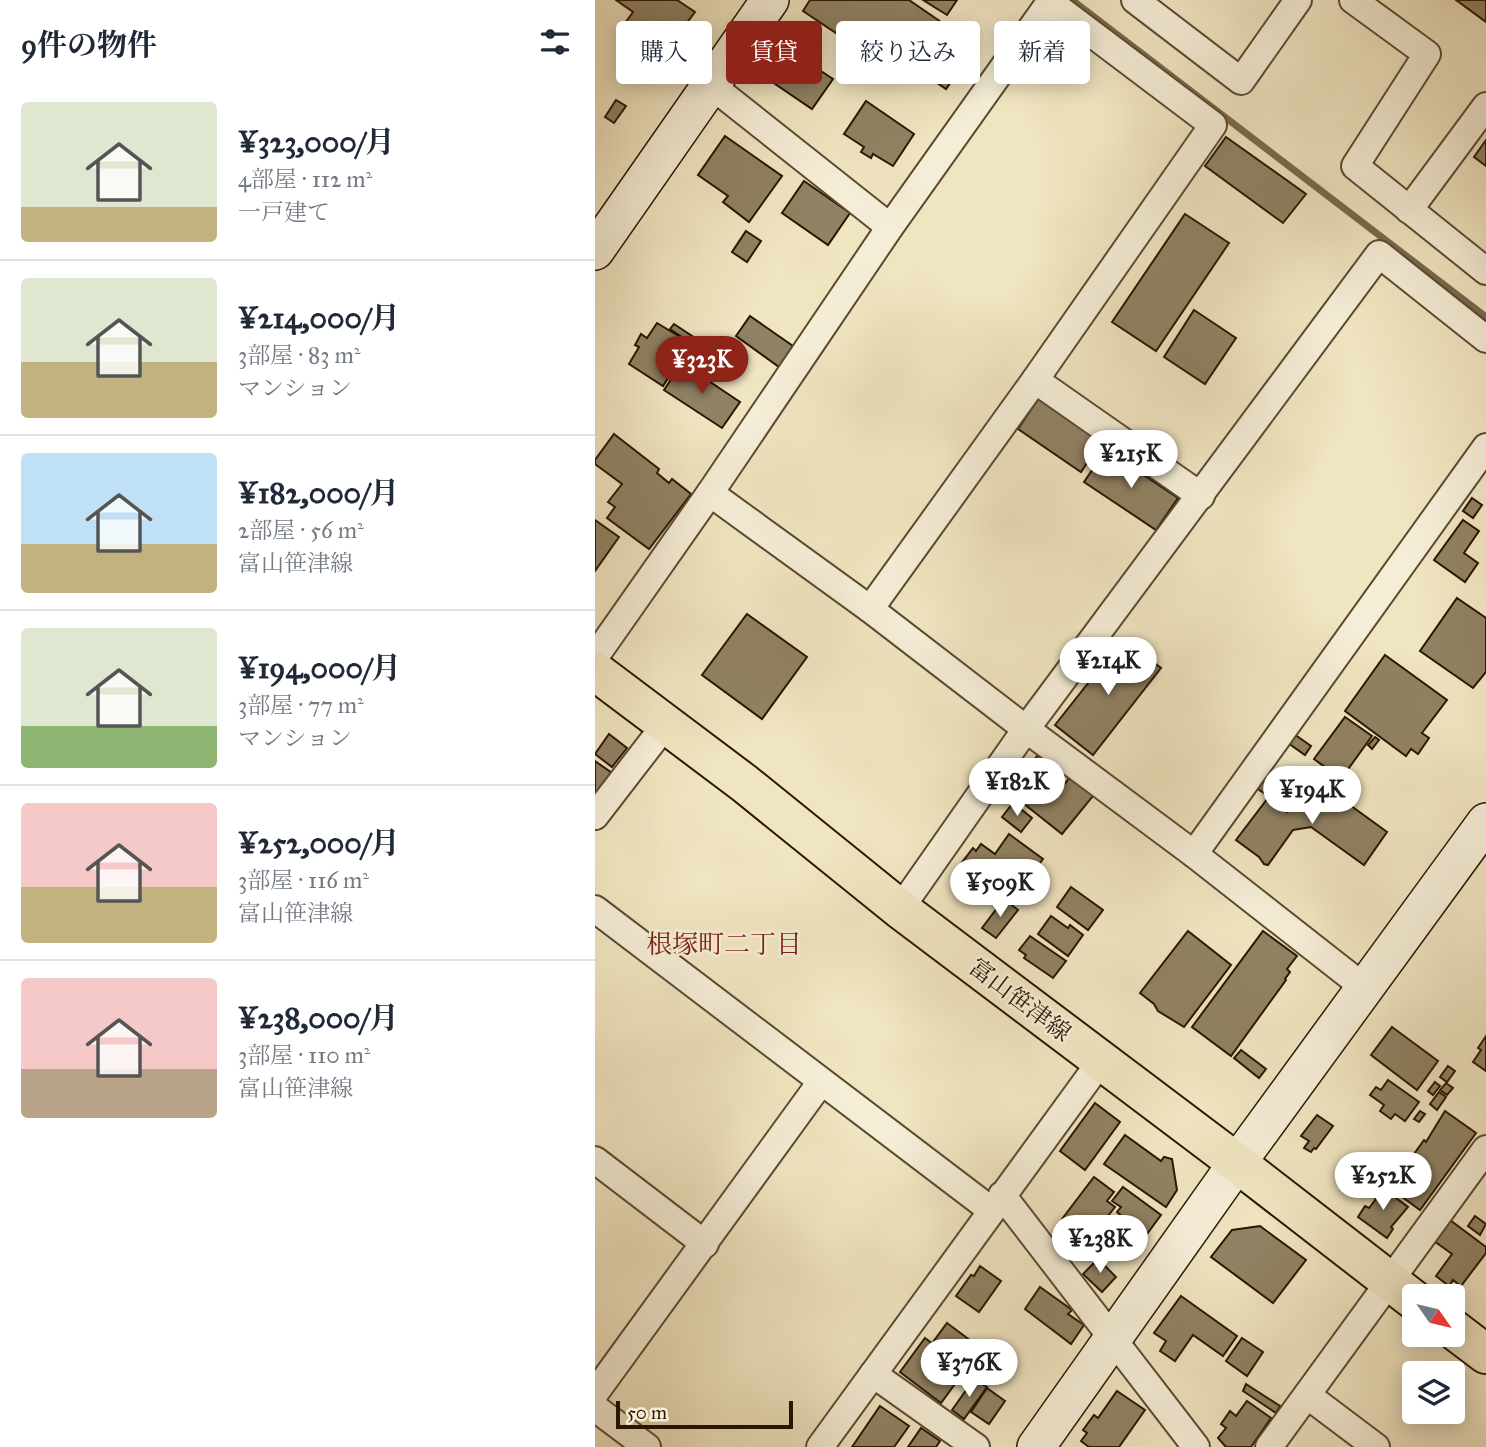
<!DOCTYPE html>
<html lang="ja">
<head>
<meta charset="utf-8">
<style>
	:root { --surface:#fff; --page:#f2f2f3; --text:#1f2937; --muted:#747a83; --line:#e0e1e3; --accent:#8f2418 }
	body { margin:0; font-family:"IM FELL Great Primer","Noto Serif JP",serif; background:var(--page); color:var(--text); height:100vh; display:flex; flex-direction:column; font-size:26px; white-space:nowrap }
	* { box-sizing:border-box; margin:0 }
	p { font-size:23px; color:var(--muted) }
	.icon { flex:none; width:38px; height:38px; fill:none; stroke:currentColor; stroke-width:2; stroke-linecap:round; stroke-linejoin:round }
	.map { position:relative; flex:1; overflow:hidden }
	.panel { display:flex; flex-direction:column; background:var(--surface); width:595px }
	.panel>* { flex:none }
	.guide { position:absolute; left:21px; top:21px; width:665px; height:63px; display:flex; gap:14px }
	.needle { width:46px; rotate:124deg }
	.tools { position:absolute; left:807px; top:1284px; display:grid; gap:14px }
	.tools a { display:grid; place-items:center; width:63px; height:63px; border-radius:7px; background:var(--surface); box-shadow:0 4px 18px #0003; font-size:35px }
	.scale { position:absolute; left:21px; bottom:18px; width:177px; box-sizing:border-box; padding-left:7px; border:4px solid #291700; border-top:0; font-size:19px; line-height:24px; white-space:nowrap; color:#291700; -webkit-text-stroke:5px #f5eed7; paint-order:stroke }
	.price { position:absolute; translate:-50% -60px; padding:0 16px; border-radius:24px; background:#fff; color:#222; font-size:23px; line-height:46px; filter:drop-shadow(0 2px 4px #0008) }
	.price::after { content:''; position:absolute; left:50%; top:42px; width:21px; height:16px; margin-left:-10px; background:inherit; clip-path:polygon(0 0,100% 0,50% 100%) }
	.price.on { background:var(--accent); color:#fff }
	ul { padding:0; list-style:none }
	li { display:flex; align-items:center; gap:21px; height:175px; padding:0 21px }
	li+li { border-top:2px solid var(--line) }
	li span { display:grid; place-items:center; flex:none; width:196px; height:140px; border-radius:7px; color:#555 }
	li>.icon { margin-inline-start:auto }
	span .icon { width:84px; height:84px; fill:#fffc; stroke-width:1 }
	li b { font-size:30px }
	h2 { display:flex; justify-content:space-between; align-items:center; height:84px; padding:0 21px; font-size:30px }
	.tag { padding:0 24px; border-radius:7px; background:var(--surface); box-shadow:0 4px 18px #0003; font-size:24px; line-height:63px }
	.tag.on { background:var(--accent); color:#fff }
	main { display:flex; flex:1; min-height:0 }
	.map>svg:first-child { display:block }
</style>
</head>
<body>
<main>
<section class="panel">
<h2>9件の物件<svg class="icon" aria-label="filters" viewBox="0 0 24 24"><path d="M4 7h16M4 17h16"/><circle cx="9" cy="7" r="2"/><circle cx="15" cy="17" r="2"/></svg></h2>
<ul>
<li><span style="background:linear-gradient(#dfe7d0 75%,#c2b280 0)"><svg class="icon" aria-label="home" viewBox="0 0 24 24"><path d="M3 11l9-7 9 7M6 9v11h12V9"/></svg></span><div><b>¥323,000/月</b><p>4部屋 · 112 m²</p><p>一戸建て</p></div></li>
<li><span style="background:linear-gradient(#dfe7d0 60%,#c2b280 0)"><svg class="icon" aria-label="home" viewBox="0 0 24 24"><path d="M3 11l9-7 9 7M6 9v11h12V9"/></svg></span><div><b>¥214,000/月</b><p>3部屋 · 83 m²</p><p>マンション</p></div></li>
<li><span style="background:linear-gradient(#bfe0f5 65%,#c2b280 0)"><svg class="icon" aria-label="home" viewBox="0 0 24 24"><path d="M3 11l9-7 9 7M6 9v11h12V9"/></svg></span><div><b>¥182,000/月</b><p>2部屋 · 56 m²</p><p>富山笹津線</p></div></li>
<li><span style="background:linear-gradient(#dfe7d0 70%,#8fb573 0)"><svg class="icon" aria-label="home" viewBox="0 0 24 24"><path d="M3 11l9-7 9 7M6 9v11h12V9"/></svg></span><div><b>¥194,000/月</b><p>3部屋 · 77 m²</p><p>マンション</p></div></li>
<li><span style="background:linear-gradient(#f6c9c9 60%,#c2b280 0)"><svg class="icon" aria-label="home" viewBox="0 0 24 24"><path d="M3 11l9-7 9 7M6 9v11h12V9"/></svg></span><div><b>¥252,000/月</b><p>3部屋 · 116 m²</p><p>富山笹津線</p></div></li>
<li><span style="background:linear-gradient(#f6c9c9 65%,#b9a48a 0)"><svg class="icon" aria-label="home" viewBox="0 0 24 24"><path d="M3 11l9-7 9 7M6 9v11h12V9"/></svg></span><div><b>¥238,000/月</b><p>3部屋 · 110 m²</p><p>富山笹津線</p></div></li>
</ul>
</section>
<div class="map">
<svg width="891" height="1447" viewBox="0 0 891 1447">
	<rect width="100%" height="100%" fill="#f0e5c1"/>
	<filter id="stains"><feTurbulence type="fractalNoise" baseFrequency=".00286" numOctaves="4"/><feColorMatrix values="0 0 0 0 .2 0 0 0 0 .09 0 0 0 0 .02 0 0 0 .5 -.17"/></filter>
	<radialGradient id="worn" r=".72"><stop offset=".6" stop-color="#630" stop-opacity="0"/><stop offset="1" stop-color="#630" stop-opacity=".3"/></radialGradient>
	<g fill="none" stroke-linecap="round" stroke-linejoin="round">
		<path stroke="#78694c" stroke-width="7" d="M477,0l414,317"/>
	</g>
	<g fill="#908264" stroke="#291700" stroke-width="2">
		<path d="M21,0h61l18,12 -30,40 6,4 -16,22 -30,-22 9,-12 -16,-11 15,-21z"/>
		<path d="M215,0h99l32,22 -38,56 -100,-67z"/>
		<path d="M328,0h34l-10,15z"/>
		<path d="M861,0h30v22z"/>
		<path d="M355,27l26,19 -30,43 -26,-18z"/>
		<path d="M188,46l50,33 -21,30 -50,-34 8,-11 -4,-3 6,-9 5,3z"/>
		<path d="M21,100l10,6 -12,17 -9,-6z"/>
		<path d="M271,101l48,33 -21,32 -20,-12 -2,4 -10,-6 3,-5 -20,-13z"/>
		<path d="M130,136l57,40 -33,46 -26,-20 5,-6 -30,-21z"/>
		<path d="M631,137l80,57 -23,29 -78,-57z"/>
		<path d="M891,140v26l-12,-9z"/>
		<path d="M209,181l46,32 -22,32 -46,-32z"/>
		<path d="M590,214l44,29 -73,108 -44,-29z"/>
		<path d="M151,231l15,10 -14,21 -15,-10z"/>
		<path d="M599,310l42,28 -31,46 -41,-27z"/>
		<path d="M155,316l43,30 -14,21 -43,-31z"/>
		<path d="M62,323l33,20 -27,43 -34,-22 10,-17 -4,-2 6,-11 6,4z"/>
		<path d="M79,324l21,14 -4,5 -21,-14z"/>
		<path d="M87,363l58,39 -18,26 -58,-38z"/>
		<path d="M443,399l63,43 -20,30 -63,-43z"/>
		<path d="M19,434l45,35 -2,4 12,10 3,-4 19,15 -42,55 -42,-31 8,-11 -7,-5 14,-18 -27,-20v-4z"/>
		<path d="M511,450l72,48 -22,32 -72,-48z"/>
		<path d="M877,498l10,7 -9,13 -10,-7z"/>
		<path d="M0,520l24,17 -24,34z"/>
		<path d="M868,520l16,11 -15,22 14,10 -13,19 -31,-22z"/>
		<path d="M862,598l29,20v54l-13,16 -53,-37z"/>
		<path d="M152,614l60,43 -45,62 -60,-44z"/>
		<path d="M528,639l38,29 -68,87 -38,-30z"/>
		<path d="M790,655l62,45 -25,33 7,5 -11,16 -7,-5 -5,7 -61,-45z"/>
		<path d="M750,717l27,19 -31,43 -27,-20z"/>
		<path d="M14,734l18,14 -15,19 -17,-13z"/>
		<path d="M699,734l17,12 -6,9 -17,-12z"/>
		<path d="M780,737l4,3 -7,9 -4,-4z"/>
		<path d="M443,755l20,16 -7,12 9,7 10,-13 23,19 -31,38 -53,-42z"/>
		<path d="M0,761l17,12 -17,22z"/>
		<path d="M665,779l16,12 -5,7 -16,-11z"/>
		<path d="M726,784l66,48 -23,33 -53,-38 -18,3 -25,35 -4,-1 -5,-7 -23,-17 32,-42 19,14 13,-19 10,7z"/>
		<path d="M418,803l19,15 -11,14 -19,-15z"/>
		<path d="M414,834l34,25 -15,20 -7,-5 -21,28 -15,-11 -5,5 -16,-11 4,-6 -6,-4 4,-6 -6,-4 13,-17 3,3 5,-7 14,10z"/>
		<path d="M476,887l32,23 -15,20 -31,-23z"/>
		<path d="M409,899l14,11 -22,28 -14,-10z"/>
		<path d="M456,916l17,12 2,-3 13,10 -15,21 -30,-22z"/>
		<path d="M593,931l43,34 -47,62 -26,-16 -4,-7 -14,-11z"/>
		<path d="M668,931l34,25 -10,13 3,3 -5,7 1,1 -55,76 -39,-29z"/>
		<path d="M435,936l36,25 -13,17 -29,-20 2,-3 -7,-5z"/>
		<path d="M797,1027l46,34 -21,29 -46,-35z"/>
		<path d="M891,1036v35l-13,-9 8,-12 -3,-2z"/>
		<path d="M646,1050l25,19 -7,9 -25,-20z"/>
		<path d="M853,1066l7,5 -8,11 -7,-5z"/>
		<path d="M793,1080l31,22 -14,19 -10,-7 -4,5 -11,-8 4,-6 -14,-10 6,-8 5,3z"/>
		<path d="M840,1082l5,4 -7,9 -5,-4z"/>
		<path d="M851,1083l7,5 -6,7 -7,-5z"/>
		<path d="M844,1092l7,5 -9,13 -7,-6z"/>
		<path d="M500,1103l25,19 -35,48 -25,-19z"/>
		<path d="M825,1111l5,3 -6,8 -5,-3z"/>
		<path d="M850,1111l31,22 -56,77 -30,-22 27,-32 -3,-2 10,-14 2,2z"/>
		<path d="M722,1115l16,11 -17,23 -2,-1 -3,4 -7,-4 5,-7 -8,-5z"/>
		<path d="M530,1135l36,26 3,-4 8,2 5,31 -11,17 -62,-43z"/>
		<path d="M499,1177l20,15 -7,9 8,6 -12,15 -3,-3 -13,17 7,6 -9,11 -15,-11 8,-11 -16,-12z"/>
		<path d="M785,1186l28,21 -17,20 2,2 -6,9 -29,-21 7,-11 4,2 7,-9 -3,-3z"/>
		<path d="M528,1187l38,28 -17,23 -23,-16 3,-4 -7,-6 4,-5 -9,-6z"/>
		<path d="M880,1216l11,8 -6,11 -12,-9z"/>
		<path d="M855,1220l36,27v6l-25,33 -8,-6 -4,6 -13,-10 16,-22 -18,-13z"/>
		<path d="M665,1226l46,34 -33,43 -62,-46 21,-27z"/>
		<path d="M503,1259l18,18 -14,15 -19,-18z"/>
		<path d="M385,1266l21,15 -22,31 -23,-16 15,-21 3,1z"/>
		<path d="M445,1287l32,23 -4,4 16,11 -13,19 -46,-35z"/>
		<path d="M586,1296l56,40 -14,20 -30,-21 -18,26 -15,-10 6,-10 -12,-8z"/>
		<path d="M352,1323l36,27 -14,19 -36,-27z"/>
		<path d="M330,1338l41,31 -25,34 -41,-31z"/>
		<path d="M647,1338l21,14 -16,24 -21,-15z"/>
		<path d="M379,1379l13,8 -23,32 -12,-9z"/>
		<path d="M651,1384l34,22 -4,7 -33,-22z"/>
		<path d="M392,1388l18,13 -16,23 -18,-12z"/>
		<path d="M522,1391l28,19 -26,37h-30l-8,-6 6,-8 -4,-3 11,-15 4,3z"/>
		<path d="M652,1401l24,17 -20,29h-25l-8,-9 8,-10 -5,-4 9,-13 6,5z"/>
		<path d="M285,1406l29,20 -15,21h-42z"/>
		<path d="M326,1428l19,13 -4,6h-28z"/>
	</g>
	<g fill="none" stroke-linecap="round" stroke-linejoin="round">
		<g stroke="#5b4a30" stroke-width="30">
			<g id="street">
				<path d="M540,0l106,81 57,-81"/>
				<path d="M758,0l74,54 -72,112 131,105"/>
				<path d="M117,86l178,141"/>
				<path d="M814,210l77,-104"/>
				<path d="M440,380l166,116"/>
				<path d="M115,493l160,116 156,120 168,125 171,134"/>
				<path d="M0,657l115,-164 180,-266 160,-225 163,123 -178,255 -165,229"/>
				<path d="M0,816l71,-92"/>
				<path d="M599,854l292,-407"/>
				<path d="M0,909l396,301"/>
				<path d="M305,909l126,-180 353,-475 107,85"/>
				<path d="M0,1160l110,84"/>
				<path d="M407,1195l194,252"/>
				<path d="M278,1374l103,73"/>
				<path d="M0,1393l226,-311"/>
				<path d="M712,1395l69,52"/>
				<path d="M0,1408l52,39"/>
				<path d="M225,1447l281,-386"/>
				<path d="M674,1447l217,-298"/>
			</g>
		</g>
		<g stroke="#291700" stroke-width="40">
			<g id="secondary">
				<path d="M0,251l175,-251"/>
				<path d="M441,1447l201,-284 249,-341"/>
			</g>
		</g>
		<g stroke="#291700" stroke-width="42">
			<g id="primary">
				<path d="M0,671l149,112 156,126 337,254 177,137"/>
				<path d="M858,1329l33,25"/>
			</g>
		</g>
		<use href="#street" stroke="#f5eed7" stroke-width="26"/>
		<use href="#secondary" stroke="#f5eed7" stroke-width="37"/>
		<use href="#primary" stroke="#f0e5c1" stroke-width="38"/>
	</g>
	<g text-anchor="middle" stroke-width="5" stroke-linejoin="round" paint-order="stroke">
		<g font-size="24" fill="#291700" stroke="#f5eed7">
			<text transform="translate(425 1000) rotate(37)" y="8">富山笹津線</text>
		</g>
		<g font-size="26" fill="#7a1f14" stroke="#f5eed7">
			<text x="129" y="953">根塚町二丁目</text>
		</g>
	</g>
	<rect width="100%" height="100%" filter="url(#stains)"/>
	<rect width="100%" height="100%" fill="url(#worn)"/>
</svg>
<div class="tools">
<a><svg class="needle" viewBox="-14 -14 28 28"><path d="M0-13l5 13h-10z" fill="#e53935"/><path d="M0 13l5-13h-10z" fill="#747a83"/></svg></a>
<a><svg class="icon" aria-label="layers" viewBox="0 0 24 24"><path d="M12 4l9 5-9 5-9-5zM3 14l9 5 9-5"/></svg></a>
</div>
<div class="scale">50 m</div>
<b class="price on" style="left:107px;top:396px">¥323K</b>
<b class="price" style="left:536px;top:490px">¥215K</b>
<b class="price" style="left:513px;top:697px">¥214K</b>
<b class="price" style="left:422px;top:818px">¥182K</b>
<b class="price" style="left:717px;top:826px">¥194K</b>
<b class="price" style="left:405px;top:919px">¥509K</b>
<b class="price" style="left:788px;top:1212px">¥252K</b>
<b class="price" style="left:505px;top:1275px">¥238K</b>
<b class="price" style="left:374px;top:1399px">¥376K</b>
<div class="guide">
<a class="tag">購入</a>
<a class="tag on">賃貸</a>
<a class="tag">絞り込み</a>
<a class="tag">新着</a>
</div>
</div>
</main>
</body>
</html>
